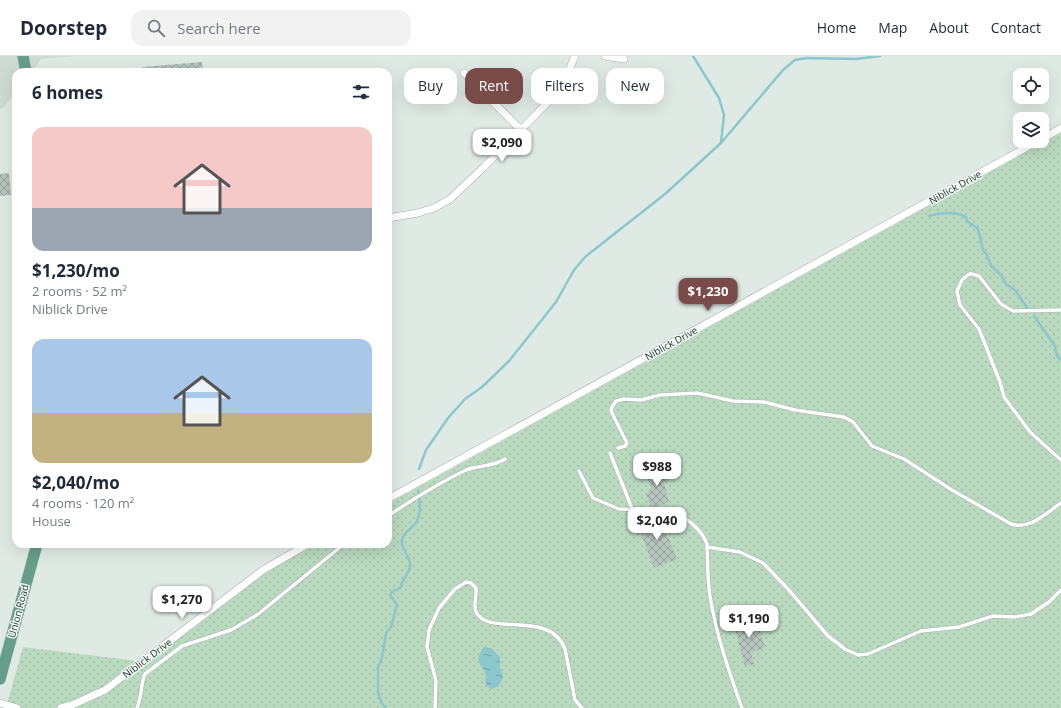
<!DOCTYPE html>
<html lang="en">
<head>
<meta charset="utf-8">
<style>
	:root { --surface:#fff; --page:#f2f2f3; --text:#1f2937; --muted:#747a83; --line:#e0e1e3; --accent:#7a4c49 }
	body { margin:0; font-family:"Open Sans",sans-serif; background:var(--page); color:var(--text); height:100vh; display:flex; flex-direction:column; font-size:15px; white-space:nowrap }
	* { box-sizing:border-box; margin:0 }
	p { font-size:13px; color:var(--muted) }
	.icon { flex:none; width:22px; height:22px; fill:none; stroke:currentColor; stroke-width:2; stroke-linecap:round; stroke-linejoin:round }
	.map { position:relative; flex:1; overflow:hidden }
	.details { position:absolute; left:12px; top:12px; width:380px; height:480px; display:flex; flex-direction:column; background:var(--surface); border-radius:12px; box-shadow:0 4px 16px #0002 }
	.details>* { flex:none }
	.hud { position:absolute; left:404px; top:12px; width:380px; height:36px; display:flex; gap:8px }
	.tools { position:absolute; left:1013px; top:12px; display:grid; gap:8px }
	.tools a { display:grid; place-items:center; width:36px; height:36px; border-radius:8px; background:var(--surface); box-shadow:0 4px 16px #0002; font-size:20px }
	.price { position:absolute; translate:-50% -34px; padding:0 9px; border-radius:8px; background:#fff; color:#222; font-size:13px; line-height:26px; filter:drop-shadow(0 1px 2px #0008) }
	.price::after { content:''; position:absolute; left:50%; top:24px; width:12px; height:9px; margin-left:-6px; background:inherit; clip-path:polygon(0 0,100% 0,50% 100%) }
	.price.selected { background:var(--accent); color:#fff }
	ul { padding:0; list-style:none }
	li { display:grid; align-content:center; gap:8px; height:212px; padding:0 20px }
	li span { display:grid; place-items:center; height:124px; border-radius:12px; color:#555 }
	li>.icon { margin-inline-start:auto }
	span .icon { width:72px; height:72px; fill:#fffc; stroke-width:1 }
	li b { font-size:17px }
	h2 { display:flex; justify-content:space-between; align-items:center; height:48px; padding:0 20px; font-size:17px }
	.tag { padding:0 14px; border-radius:12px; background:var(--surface); box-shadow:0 4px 16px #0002; font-size:14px; line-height:36px }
	.tag.selected { background:var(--accent); color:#fff }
	header { display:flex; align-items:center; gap:24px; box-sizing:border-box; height:56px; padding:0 20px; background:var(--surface); border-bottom:1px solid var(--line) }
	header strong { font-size:19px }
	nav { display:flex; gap:22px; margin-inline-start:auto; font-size:14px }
	.search { width:280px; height:36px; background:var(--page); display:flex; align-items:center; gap:10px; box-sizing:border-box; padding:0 14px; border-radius:12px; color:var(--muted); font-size:15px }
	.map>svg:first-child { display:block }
</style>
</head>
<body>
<header>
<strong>Doorstep</strong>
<div class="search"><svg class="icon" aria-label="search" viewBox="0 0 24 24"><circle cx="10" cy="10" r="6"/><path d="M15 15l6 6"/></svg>Search here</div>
<nav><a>Home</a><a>Map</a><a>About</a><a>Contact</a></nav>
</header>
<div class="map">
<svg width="1061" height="652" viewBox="0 0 1061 652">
	<defs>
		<pattern id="grass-dots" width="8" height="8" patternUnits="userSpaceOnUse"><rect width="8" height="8" fill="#badac0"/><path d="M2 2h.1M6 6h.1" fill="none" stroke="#a0bca5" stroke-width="1.8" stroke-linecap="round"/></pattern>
		<pattern id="water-ripples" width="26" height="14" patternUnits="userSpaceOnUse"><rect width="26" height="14" fill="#8bc7cd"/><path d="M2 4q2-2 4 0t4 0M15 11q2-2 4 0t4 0" fill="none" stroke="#71a3a7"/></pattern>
		<pattern id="building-cross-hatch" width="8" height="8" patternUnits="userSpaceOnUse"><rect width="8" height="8" fill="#b6c5be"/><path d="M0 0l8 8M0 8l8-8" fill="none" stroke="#94a19b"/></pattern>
	</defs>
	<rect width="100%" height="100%" fill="#e0eae5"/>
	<path fill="#cedad4" d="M0,0h75l-34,3 -10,13h-15v20l-13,16 -3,1z"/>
	<path fill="url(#grass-dots)" d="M1061,77v575h-1055l17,-61 123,15 118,-89 52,-29h72v-40z"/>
	<path fill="url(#water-ripples)" d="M484,591l7,1 9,9v11l3,8 -4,10 -7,3 -6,-3c-1,-4 0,-6 0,-9 -1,-12 -15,-13 -2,-30z"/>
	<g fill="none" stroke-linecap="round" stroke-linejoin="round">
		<g stroke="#8bc7cd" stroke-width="2.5">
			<path d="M693,0l26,42 5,17 -3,28"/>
			<path d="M929,160c11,-3 26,-5 37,1l1,4 11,8 5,21 4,5 4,11 10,9 5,9 10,7 11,17"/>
			<path d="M1034,260l21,30 2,10 4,4"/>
			<path d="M419,413l7,-19 22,-32 17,-19 17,-12 27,-26 47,-59 18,-32 11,-13 80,-63 56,-51 62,-73 12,-10 12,-2 49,1 24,-3"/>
			<path d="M385,652l-4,-6 -3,-10v-25l4,-9 4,-25 5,-6 6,-22 -7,-10 2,-3 8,-4c2,-9 10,-16 10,-22 1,-10 -10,-17 -8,-26 1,-8 11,-12 15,-19 4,-9 3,-22 1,-31"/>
		</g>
	</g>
	<g fill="url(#building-cross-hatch)">
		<path d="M202,6l1,10h-60l-1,-5z"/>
		<path d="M9,117l2,22 -11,1v-22z"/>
		<path d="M662,409l7,17 -5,1 5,19 -13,5h-5l-5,-14 6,-3 -7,-19z"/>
		<path d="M659,458l18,45 -23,9 -17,-45z"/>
		<path d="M751,561l2,6 4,-1 8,25 -14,6 3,11 -9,2 -12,-44z"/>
	</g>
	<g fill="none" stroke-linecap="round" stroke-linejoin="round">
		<g stroke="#a3b2ab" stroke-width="4.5">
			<g id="service">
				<path d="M1061,254l-48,1 -12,-7 -22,-28 -7,-2h-3l-7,6 -5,11 3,14 19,24 21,53 4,15 26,35 31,28"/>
				<path d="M618,392l7,-2 2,-3 -15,-30 -1,-4 5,-8 8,-2 17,1 19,-5 37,-2 36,8 31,1 31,8 49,7 9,5 19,24 32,13 48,31 59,34c19,6 35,-11 50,-21"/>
				<path d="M610,397l23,58"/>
				<path d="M579,415l14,27 26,11 50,2c16,5 32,17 38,33 1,17 0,35 3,52 6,38 19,76 32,112"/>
				<path d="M388,460c25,-17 51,-33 78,-46 13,-5 27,-3 39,-11"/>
				<path d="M707,491l33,5 23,11 25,26 40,47 17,13 13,6 10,-1 53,-23 38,-4 34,-11 22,1 16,-3 18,-12 12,-12"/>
				<path d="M137,652c5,-11 4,-27 8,-34l37,-28 49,-16 26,-15 87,-71"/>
				<path d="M435,652l1,-27 -9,-34 2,-17 10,-22 16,-19 11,-7 5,1 5,5c1,8 -3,17 0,24 12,25 74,-3 89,37l10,51 7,8"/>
			</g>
		</g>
		<g stroke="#a3b2ab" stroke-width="8">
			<g id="minor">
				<path d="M605,0l19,3"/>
				<path d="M464,17l57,57"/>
				<path d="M1042,83l19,-11"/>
				<path d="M388,162l30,-5 16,-5 16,-9 34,-32 71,-72 10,-15 10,-24"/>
				<path d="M388,443l650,-358"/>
				<path d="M0,647l17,5"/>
				<path d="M61,652l11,-3 33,-15 158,-120 45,-26"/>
			</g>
		</g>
		<g stroke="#bdc4c1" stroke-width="12">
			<g id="primary">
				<path d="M23,0l3,16"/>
				<path d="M0,623l37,-135"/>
			</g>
		</g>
		<use href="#service" stroke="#fff" stroke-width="3.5"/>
		<use href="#minor" stroke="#fff" stroke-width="7"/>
		<use href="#primary" stroke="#679d8b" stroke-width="11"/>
	</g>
	<g text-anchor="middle" stroke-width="3" stroke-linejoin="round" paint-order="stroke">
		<g font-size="10" fill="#223a31" stroke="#f0f7f3">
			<text transform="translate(955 131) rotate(-29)" y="4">Niblick Drive</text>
			<text transform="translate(671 287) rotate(-29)" y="4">Niblick Drive</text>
			<text transform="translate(18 555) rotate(-75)" y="4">Union Road</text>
			<text transform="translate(147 602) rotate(-37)" y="4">Niblick Drive</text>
		</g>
	</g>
</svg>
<div class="tools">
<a><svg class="icon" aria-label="locate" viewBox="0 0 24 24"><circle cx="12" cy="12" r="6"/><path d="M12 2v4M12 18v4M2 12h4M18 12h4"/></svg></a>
<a><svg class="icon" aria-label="layers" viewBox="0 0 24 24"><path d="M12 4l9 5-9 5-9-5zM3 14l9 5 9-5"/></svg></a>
</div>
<b class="price" style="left:502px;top:107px">$2,090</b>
<b class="price selected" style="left:708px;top:256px">$1,230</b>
<b class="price" style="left:657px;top:431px">$988</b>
<b class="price" style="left:657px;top:485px">$2,040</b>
<b class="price" style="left:182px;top:564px">$1,270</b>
<b class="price" style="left:749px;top:583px">$1,190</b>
<div class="hud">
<a class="tag">Buy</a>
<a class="tag selected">Rent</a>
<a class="tag">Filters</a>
<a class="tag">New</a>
</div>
<section class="details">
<h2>6 homes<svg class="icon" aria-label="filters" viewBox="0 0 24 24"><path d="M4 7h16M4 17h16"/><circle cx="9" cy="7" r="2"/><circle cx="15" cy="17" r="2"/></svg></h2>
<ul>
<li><span style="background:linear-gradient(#f6c9c9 65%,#9aa5b1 0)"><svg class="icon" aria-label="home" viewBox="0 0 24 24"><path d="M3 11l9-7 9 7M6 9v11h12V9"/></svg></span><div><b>$1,230/mo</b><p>2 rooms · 52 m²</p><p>Niblick Drive</p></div></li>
<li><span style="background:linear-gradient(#a9c7e8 60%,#c2b280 0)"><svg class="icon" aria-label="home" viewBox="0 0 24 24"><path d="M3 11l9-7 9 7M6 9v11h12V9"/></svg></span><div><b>$2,040/mo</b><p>4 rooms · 120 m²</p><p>House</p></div></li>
</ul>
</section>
</div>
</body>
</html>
